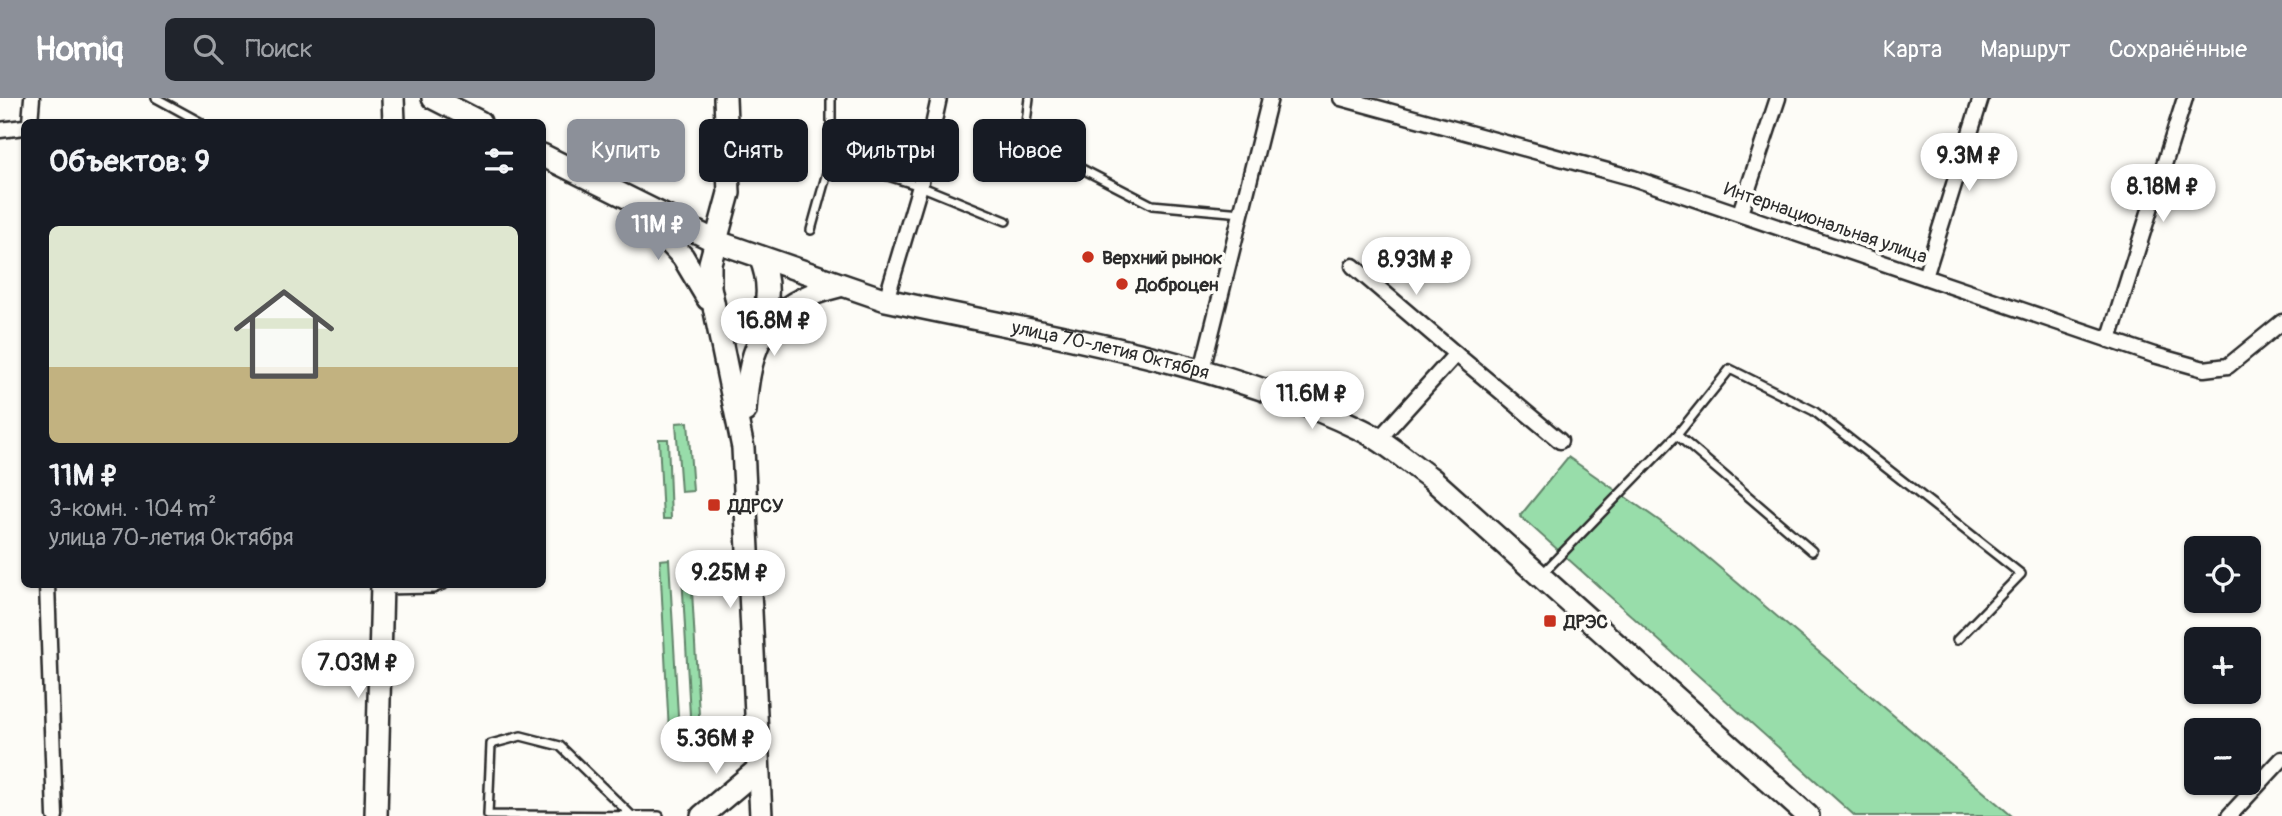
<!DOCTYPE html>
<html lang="ru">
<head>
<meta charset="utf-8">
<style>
	:root { --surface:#171b24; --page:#20242c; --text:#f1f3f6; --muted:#9ea1a6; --accent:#8c9099 }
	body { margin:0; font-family:Pangolin,sans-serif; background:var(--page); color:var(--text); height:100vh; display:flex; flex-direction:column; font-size:26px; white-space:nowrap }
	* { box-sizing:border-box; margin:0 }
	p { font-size:23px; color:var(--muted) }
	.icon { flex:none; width:38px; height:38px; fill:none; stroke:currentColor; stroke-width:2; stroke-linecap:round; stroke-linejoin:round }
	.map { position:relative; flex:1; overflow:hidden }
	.sheet { position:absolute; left:21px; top:21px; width:525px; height:469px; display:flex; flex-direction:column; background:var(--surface); border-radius:10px; box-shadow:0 2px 5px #0004 }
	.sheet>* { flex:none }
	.top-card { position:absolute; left:567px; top:21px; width:665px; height:63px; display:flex; gap:14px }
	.buttons { position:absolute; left:2184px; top:438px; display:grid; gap:14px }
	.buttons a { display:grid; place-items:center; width:77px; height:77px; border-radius:10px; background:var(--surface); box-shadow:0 2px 5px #0004; font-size:35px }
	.price { position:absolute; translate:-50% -60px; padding:0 16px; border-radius:24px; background:#fff; color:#222; font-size:23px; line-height:46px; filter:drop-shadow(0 2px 4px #0008) }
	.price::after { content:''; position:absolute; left:50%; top:42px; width:21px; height:16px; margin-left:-10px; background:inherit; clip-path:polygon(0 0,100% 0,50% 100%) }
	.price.active { background:var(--accent); color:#fff }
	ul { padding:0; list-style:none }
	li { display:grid; align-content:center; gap:14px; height:371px; padding:0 28px }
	li span { display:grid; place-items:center; height:217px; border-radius:10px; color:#555 }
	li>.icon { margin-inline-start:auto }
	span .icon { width:126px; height:126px; fill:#fffc; stroke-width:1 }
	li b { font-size:30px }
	h2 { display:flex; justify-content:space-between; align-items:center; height:84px; padding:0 28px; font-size:30px }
	.chip { padding:0 24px; border-radius:10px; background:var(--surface); box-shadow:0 2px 5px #0004; font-size:24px; line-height:63px }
	.chip.active { background:var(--accent); color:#fff }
	header { display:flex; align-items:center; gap:42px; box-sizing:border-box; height:98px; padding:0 35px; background:var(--accent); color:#fff }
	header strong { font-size:33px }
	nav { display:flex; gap:38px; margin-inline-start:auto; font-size:24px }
	.search { width:490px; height:63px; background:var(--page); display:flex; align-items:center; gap:18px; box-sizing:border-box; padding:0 24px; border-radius:10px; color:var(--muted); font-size:26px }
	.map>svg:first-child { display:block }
</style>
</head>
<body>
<header>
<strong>Homiq</strong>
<div class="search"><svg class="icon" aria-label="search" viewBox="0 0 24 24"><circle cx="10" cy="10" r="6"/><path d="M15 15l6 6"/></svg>Поиск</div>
<nav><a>Карта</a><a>Маршрут</a><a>Сохранённые</a></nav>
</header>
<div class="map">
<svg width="2282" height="718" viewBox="0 0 2282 718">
	<rect width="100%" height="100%" fill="#fdfcf7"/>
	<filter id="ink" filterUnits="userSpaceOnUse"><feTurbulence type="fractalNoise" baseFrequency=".0143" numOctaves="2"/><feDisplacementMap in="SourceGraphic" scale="14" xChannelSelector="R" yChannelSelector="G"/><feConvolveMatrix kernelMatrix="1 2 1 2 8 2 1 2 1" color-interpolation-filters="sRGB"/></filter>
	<g filter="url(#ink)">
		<g fill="#98ddaa" stroke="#62846a" stroke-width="2">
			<path d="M688,324l5,69 -12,1 -5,-69z"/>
			<path d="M659,341h9l3,80h-8z"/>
			<path d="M1568,359l119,83 325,276h-157l-335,-300z"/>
			<path d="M669,461l11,191 -10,1 -10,-191z"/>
			<path d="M691,475l10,177 -9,1 -10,-177z"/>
		</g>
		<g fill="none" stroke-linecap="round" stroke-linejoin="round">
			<g stroke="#2b2b2b" stroke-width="12">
				<g id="lane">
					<path d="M156,0l44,24"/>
					<path d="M1029,0l-5,41 128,66 90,8"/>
					<path d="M831,60l89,28 86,35"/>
					<path d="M811,132l20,-72v-60"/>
					<path d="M1677,337l53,-66 84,42 207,163 -64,66"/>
					<path d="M1542,476l135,-139 135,116"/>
					<path d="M383,492l50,-1 12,-5"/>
					<path d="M630,716l-70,-68 -39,-10 -30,8 -3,71 171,1"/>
				</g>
			</g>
			<g stroke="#2b2b2b" stroke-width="19">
				<g id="street">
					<path d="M1341,0l292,80 521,177 50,14 24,-3 54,-44"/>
					<path d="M30,24l2,-24"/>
					<path d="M0,32l24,-3"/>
					<path d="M1740,115l38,-115"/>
					<path d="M1353,168l103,88"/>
					<path d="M1925,179l56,-179"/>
					<path d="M886,202l34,-114 19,-88"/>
					<path d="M2109,242l76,-242"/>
					<path d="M1202,272l68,-272"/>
					<path d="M1378,342l78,-86 104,87"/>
					<path d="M47,486l8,232"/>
					<path d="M2229,718l53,-57"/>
				</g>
			</g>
			<g stroke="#2b2b2b" stroke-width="26">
				<g id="secondary">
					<path d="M393,0l1,24"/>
					<path d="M433,0l47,24"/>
					<path d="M725,0l4,95 -19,70v24l33,161 18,368"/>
					<path id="s1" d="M542,57l173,86 171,59c155,34 333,60 476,130 25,12 47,33 70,49l376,337"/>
					<path d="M638,111l45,48 25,42"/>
					<path d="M760,159c11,26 8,45 1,72"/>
					<path d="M745,313c4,-70 22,-108 94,-125"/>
					<path d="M376,718l6,-232"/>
					<path d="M702,718l56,-47"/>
				</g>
			</g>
			<use href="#lane" stroke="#fdfcf7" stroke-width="7"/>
			<use href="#street" stroke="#fdfcf7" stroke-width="14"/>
			<use href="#secondary" stroke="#fdfcf7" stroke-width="21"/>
		</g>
	</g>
	<g fill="#c8321e" stroke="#fdfcf7" stroke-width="2.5">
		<circle cx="1088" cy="159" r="7"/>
		<circle cx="1122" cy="186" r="7"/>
		<rect x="707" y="400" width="14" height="14" rx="3.5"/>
		<rect x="1543" y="516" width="14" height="14" rx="3.5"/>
	</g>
	<g text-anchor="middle" stroke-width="7" stroke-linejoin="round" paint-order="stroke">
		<g font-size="19" fill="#2b2b2b" stroke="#fdfcf7">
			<text transform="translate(1826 124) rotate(19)" y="7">Интернациональная улица</text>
			<text dy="7" stroke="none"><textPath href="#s1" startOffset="604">улица 70-летия Октября</textPath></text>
		</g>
		<g font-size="19" font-weight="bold" fill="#2b2b2b" stroke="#fdfcf7" text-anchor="start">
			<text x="1102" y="166">Верхний рынок</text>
			<text x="1136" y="193">Доброцен</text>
			<text x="728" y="414">ДДРСУ</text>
			<text x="1564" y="530">ДРЭС</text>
		</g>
	</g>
</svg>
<div class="buttons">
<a><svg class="icon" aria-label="locate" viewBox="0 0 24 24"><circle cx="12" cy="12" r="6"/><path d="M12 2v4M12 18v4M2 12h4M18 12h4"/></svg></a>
<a>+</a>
<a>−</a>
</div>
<b class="price" style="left:1969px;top:95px">9.3M ₽</b>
<b class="price" style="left:2163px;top:126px">8.18M ₽</b>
<b class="price active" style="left:658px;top:164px">11M ₽</b>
<b class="price" style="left:1416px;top:199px">8.93M ₽</b>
<b class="price" style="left:774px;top:260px">16.8M ₽</b>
<b class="price" style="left:1312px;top:333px">11.6M ₽</b>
<b class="price" style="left:730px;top:512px">9.25M ₽</b>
<b class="price" style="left:358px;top:602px">7.03M ₽</b>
<b class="price" style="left:716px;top:678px">5.36M ₽</b>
<div class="top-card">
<a class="chip active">Купить</a>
<a class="chip">Снять</a>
<a class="chip">Фильтры</a>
<a class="chip">Новое</a>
</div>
<section class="sheet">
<h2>Объектов: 9<svg class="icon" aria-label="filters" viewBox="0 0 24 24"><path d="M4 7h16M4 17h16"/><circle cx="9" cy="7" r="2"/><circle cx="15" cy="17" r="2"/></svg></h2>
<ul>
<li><span style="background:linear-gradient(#dfe7d0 65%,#c2b280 0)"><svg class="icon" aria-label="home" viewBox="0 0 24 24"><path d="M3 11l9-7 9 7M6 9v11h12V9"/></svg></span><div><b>11M ₽</b><p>3-комн. · 104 m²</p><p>улица 70-летия Октября</p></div></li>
</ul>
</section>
</div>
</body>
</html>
